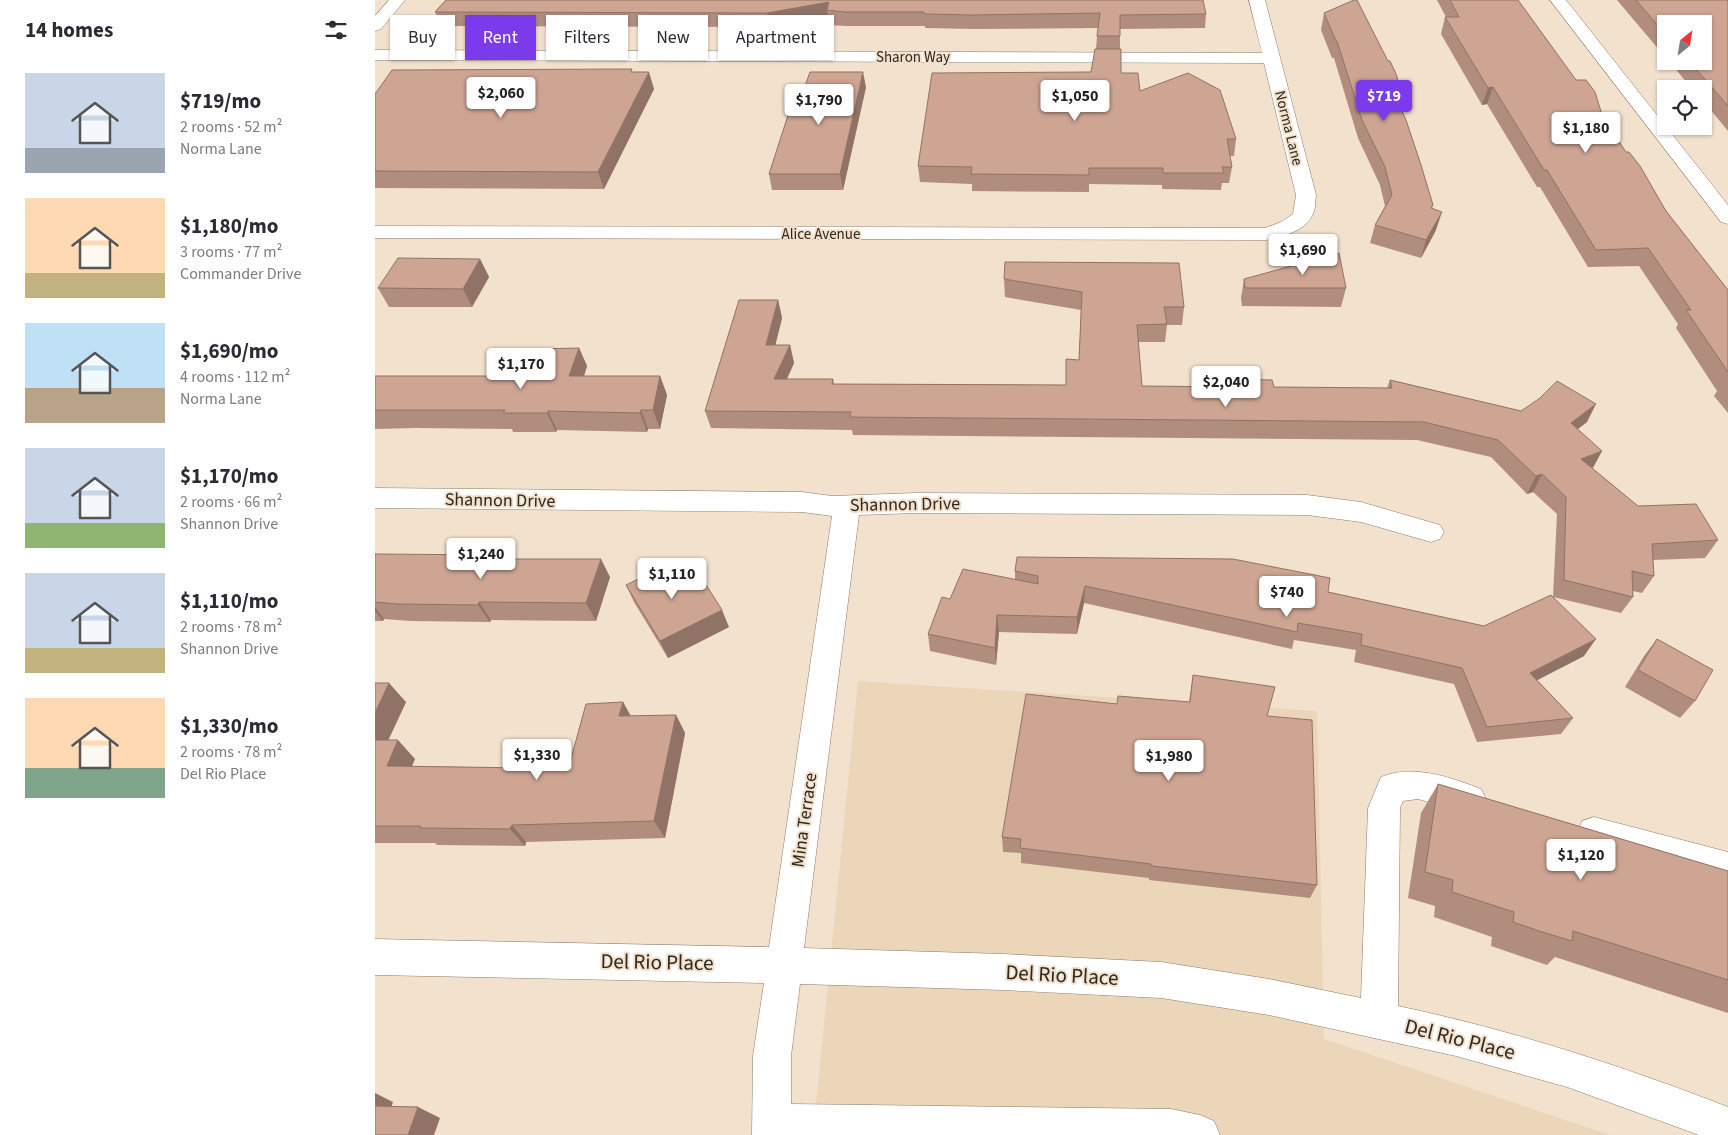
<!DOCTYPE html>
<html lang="en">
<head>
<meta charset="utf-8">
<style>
	:root { --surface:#fff; --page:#f2f2f3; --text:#2b2b33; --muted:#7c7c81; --accent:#7c3aed }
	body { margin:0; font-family:"Source Sans 3",sans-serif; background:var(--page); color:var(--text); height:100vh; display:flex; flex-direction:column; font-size:19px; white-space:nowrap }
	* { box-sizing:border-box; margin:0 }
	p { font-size:16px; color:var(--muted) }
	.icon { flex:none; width:28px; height:28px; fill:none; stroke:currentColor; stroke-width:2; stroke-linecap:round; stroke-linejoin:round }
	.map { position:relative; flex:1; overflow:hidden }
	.side { display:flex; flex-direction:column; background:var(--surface); width:375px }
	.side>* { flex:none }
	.hud { position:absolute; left:15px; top:15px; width:475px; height:45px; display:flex; gap:10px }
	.needle { width:32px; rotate:30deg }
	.buttons { position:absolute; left:1282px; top:15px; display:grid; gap:10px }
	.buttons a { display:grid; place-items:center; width:55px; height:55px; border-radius:0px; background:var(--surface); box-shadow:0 1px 4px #0004; font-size:25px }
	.price { position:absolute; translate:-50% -42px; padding:0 11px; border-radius:5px; background:#fff; color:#222; font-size:16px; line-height:32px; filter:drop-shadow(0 1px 2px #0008) }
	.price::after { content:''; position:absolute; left:50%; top:30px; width:15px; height:11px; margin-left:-8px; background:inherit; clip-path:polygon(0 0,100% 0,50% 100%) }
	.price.on { background:var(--accent); color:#fff }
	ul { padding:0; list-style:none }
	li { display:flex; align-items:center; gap:15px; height:125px; padding:0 25px }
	li span { display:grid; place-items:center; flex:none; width:140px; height:100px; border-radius:0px; color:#555 }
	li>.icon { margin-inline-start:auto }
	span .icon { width:60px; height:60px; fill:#fffc; stroke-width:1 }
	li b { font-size:21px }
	h2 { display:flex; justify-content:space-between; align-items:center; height:60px; padding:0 25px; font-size:21px }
	.tag { padding:0 18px; border-radius:0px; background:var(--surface); box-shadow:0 1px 4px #0004; font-size:18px; line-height:45px }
	.tag.on { background:var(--accent); color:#fff }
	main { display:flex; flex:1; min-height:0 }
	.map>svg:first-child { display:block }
</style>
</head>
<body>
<main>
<section class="side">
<h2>14 homes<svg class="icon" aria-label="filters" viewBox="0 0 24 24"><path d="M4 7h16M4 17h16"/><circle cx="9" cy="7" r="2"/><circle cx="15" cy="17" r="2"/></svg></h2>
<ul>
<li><span style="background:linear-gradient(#c9d6e8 75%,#9aa5b1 0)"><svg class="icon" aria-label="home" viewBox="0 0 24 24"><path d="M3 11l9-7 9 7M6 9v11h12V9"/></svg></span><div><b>$719/mo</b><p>2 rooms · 52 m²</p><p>Norma Lane</p></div></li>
<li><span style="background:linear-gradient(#ffd9b3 75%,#c2b280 0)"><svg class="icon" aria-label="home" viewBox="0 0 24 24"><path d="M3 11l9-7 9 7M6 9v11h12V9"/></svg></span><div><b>$1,180/mo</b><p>3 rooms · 77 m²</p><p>Commander Drive</p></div></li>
<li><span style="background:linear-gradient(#bfe0f5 65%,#b9a48a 0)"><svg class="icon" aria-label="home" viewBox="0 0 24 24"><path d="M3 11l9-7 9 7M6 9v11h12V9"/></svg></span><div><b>$1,690/mo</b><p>4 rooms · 112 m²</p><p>Norma Lane</p></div></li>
<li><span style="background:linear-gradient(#c9d6e8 75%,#8fb573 0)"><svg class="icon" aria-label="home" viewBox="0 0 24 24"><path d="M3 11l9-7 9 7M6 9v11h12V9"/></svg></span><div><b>$1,170/mo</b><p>2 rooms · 66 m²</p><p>Shannon Drive</p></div></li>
<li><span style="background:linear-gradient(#c9d6e8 75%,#c2b280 0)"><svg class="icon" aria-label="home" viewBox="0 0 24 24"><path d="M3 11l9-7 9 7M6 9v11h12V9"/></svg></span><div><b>$1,110/mo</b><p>2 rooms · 78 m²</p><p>Shannon Drive</p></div></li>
<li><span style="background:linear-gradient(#ffd9b3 70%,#7fa58c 0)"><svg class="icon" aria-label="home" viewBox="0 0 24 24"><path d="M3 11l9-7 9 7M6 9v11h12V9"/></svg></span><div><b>$1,330/mo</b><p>2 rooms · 78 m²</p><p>Del Rio Place</p></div></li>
</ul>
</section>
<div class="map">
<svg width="1353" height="1135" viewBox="0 0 1353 1135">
	<rect width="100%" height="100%" fill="#f2e1cc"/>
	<path fill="#ebd6ba" d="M483,681l459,30 7,328 286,96h-797z"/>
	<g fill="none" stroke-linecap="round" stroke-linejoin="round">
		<g stroke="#8a7c68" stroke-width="1">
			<g id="minor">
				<path d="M14,0h16l-24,29 -6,2v-15z"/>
				<path d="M874,0h16l51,195c-1,5 0,11 -2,16 -6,20 -30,25 -48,29l-891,-2v-12l890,2 16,-6 12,-8 3,-19 -32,-132 -889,-3v-10l887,3z"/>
				<path d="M1175,0h16l162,205v19l-7,-2z"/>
				<path d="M0,488l427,4 30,4 84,-3 391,2 54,7 79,23 4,7 -4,7 -9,3 -70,-20 -54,-7 -391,-2 -57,2 -55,433 199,6 158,8 108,17 92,19 7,-190 13,-31c32,-13 69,0 100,12l5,10 -5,10 -11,5 -52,-15 -15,2 -3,7 -2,198c113,24 222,59 330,101v28h-29l-132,-48 -111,-31 -187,-41 -108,-17 -158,-8 -203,-6 -9,72v48l380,5 29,6 14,6 6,14h-468l1,-79 11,-73 -389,-8v-36l394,8 63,-431 -30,-4 -427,-4z"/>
				<path d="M1219,817l134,35v32l-146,-41 -4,-11 4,-11z"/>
			</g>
		</g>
		<use href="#minor" fill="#fff" fill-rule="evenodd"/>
	</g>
	<g fill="#b18d7e">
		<path d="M71,0l760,14 -1,14 -85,1v20l1,24 19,18 96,48 -2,17h-4l2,11 -3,16h-7l-1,7 -59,-1v-4l-73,-1v8l-117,-1v-7l-52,-2 -2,-16 173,-94 5,-23 1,-13 1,-8 -125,1 -48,-1v-2h-78l-18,-1 -1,-8 -58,10 -328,-1 -7,-14z"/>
		<path d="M1062,0h81l85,118 63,93 62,79v123l-14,-17 3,-5 -41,-63 2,-4 -39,-58 -51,1 -48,-80h-3l-50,-83 -5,1 -41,-71 4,-17h1z"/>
		<path d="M1242,0h111v131l-24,-29v-13h-12l-23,-28h35l-38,-37v34z"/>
		<path d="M949,13l76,94 33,98 -1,4 4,21 -15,28 -51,-15 5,-18 10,-19 -5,-21 -22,-47 -24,-80h-2l-11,-28z"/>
		<path d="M258,72l21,17 -50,100 -229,-1v-94z"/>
		<path d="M491,87l-23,103h-71l-3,-16z"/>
		<path d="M105,259l9,18 -17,30h-83l-11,-19z"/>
		<path d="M629,279l180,28 -2,18h-15l-2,17h-27l4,44 94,1 1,-8 37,8 113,1 3,-8 131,31 66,11 -9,7 14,39 46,38 80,34 -13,18 -52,2 1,16 -12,17 -9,-2v6l-12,16 -68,-16 4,-83 -24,-22 -6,2 -36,-37 -74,-17 -564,-5 -1,-5 -141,-2 -6,-17 73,-111 4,18 -7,27h15l4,18 -7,16h46l1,5 232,1v-26l13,1 2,-50 -76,-13z"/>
		<path d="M869,279l102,9 -5,19 -99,-1 -1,-8z"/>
		<path d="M204,348l8,18 -3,10h76l7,19 -7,34h-12l-1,3 -90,-2 -1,2h-43l-1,-3 -96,-1 -41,1v-53h150z"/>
		<path d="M0,554l126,5 109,18 -14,44 -105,-1 -1,2 -79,-1 -27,-2 -1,2h-8z"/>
		<path d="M640,571l313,21 256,64 -47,24 36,38 -12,16 -84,8 -23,-58 -100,-22 2,-12 -62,-10 -2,9 -208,-46 -7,31 -78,-2 -3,33 -66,-14 -2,-17 22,-35 65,-19z"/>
		<path d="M251,585l65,1 38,41 -61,31 -34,-56z"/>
		<path d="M1282,639l38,62 -15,17 -55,-31 19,-31z"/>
		<path d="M818,675l74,41 50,169 -7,13 -161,-18v-2l-128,-15v-10l-18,-1 -1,-15 115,-133 72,-2z"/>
		<path d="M0,683l31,19 -18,38 27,19 -3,7 116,2 41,-2 54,-64 8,14 45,-1 9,18 -20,105 -139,4 -1,4 -88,-1 -2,-2h-60z"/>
		<path d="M1063,784l290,87v142l-173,-56 -8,8 -56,-19 1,-9 -58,-20 1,-11 -27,-8 13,-85z"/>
	</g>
	<g fill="#907366">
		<path d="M454,2l-2,8 1,7 -58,10 -3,-14z"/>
		<path d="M274,72l5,17 -50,100 -6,-17z"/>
		<path d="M488,72l3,15 -23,103 -3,-16z"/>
		<path d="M1118,87l-6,17 -5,1 6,-17z"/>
		<path d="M1067,212l-6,18 -15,28 5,-18z"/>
		<path d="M105,259l9,18 -17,30 -9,-18z"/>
		<path d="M403,300l4,18 -11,45 -5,-18z"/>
		<path d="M415,345l4,18 -15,33 -5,-17z"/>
		<path d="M204,348l8,18 -9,28 -9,-18z"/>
		<path d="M285,376l7,19 -7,34 -7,-19z"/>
		<path d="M1221,404l-9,18 -25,18 9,-17z"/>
		<path d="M266,410l7,19 -1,3 -7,-19z"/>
		<path d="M173,411l9,19 -1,2 -9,-19z"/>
		<path d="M1227,451l-9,17 -12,-9z"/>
		<path d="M1167,474l-9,18 -6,2 9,-18z"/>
		<path d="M226,559l9,18 -14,44 -10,-18z"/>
		<path d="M710,586l-1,17 -7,31v-17z"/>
		<path d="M104,602l12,18 -1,2 -12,-17z"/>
		<path d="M0,607l9,12 -1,2 -8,-10z"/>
		<path d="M347,610l7,17 -61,31 -8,-17z"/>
		<path d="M622,615l2,17 -3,33 -1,-17z"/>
		<path d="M1221,639l-12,17 -64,33 10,-16z"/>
		<path d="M14,683l17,19 -26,56 -5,-6v-39z"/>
		<path d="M248,702l10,19 -14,-5z"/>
		<path d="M301,715l9,18 -20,105 -11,-17z"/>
		<path d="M23,740l17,19 -11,25 -17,-18z"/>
		<path d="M137,825l14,17 -1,4 -15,-17z"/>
		<path d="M0,1093l18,9 -5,15 -13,-6z"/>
		<path d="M43,1107l22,11 -6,17h-26z"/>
	</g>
	<g fill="#cea492" stroke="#907366">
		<path d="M71,0h757l3,14 -86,1v21h-23l3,-23 -128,2 -48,-1v-2h-79l-18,-2 2,-8 -62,11 -332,-1z"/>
		<path d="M979,0h3l31,61h2l7,15 3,31 6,13 15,45 12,40 -2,3 11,4 -16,28 -51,-15 17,-30 -7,-28 -23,-47 -25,-79h-1l-12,-28z"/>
		<path d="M1075,0h68l58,80h10l9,12 8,26 23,34h3l11,14 26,45 62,79v82l-42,-62h5l-43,-62 -52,2 -49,-80h-3l-51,-83 -5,1 -43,-71h14z"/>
		<path d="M1261,0h92v106l-39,-45h15v-37h-38v11z"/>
		<path d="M720,49h26v24h17l2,18 48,-18 32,17 16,49h-9l5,28h-10l2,6h-61v-5h-74v7l-118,-1 1,-7 -54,-1 14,-93 159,-1z"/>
		<path d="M257,69l-1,3h18l-51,100 -223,-1v-77l17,-24z"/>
		<path d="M435,72h53l-23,102h-71l24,-74h7z"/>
		<path d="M964,253l7,35h-101l-1,-9z"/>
		<path d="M23,258l82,1 -17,30 -85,-1z"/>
		<path d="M630,262l174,1 5,44h-20l3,17 -30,1 5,61 96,1 -1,-8 35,1 2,7 118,1 -2,-8 131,31 19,-13 17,-17 39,23 -25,19 31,28 -21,8 57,47 58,-2 22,36 -66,4 2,32 -22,-5 1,26 -69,-17 2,-83 -24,-23 -6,2 -38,-36 -74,-18 -574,-5 1,-5 -146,-1 34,-111h39l-12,45h24l-16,34h59l-1,5 234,1v-26l13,1 3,-68 -78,-13z"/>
		<path d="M204,348l-10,28h91l-7,34h-12l-1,3 -92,-2 -1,2h-44l2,-3h-130v-34h150l13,-27z"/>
		<path d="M0,554l124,1 -1,4h103l-15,44 -107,-1 -1,3 -81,-1 -22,-2z"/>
		<path d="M642,557l216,2 97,19 -2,14 156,34 67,-31 45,44 -66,34 43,45 -86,9 -25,-59 -101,-23 1,-11 -64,-11 -1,9 -212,-46 -8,31 -80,-2 -2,33 -67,-14 14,-37 8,2 13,-30 75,15v-8l-23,-5z"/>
		<path d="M304,559l12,27 12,-6 19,30 -62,31 -34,-56z"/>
		<path d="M1282,639l56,31 -18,31 -57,-31z"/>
		<path d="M818,675l82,12 -8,29 45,4 5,165 -165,-19 -1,-2 -131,-16 1,-9 -19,-2 24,-143 91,10 1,-8 72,6z"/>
		<path d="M0,683h14l-14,30z"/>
		<path d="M248,702l-4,14 57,-1 -22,106 -142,4 -2,4 -90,-1 1,-2h-46v-86h23l-11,26 141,2 41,-2 17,-62z"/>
		<path d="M1063,784l290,87v109l-155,-49 -1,10 -33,-10 -26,-9 1,-10 -62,-20 1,-12 -28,-8z"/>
		<path d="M0,1106l43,1 -10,28h-33z"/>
	</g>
	<g text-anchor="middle" stroke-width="4" stroke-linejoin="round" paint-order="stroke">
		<g font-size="15" fill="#2e2820" stroke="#f2e1cc">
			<text x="538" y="62">Sharon Way</text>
			<text transform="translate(914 128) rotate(76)" y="5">Norma Lane</text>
			<text x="446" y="239">Alice Avenue</text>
		</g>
		<g font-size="18" fill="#2e2820" stroke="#f2e1cc">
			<text transform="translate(125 500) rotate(1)" y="6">Shannon Drive</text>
			<text transform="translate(530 504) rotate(-1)" y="6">Shannon Drive</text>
			<text transform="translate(429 820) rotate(-82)" y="6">Mina Terrace</text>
		</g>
		<g font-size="21" fill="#2e2820" stroke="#f2e1cc">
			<text transform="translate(282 962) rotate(1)" y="7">Del Rio Place</text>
			<text transform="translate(687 975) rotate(3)" y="7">Del Rio Place</text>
			<text transform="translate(1085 1039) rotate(14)" y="7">Del Rio Place</text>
		</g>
	</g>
</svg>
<div class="buttons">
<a><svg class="needle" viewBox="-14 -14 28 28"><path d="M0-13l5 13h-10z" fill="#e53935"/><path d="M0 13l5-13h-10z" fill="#7c7c81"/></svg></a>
<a><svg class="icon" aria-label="locate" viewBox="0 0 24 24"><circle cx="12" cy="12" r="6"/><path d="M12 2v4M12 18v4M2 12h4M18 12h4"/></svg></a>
</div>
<b class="price" style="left:126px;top:119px">$2,060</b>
<b class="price" style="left:700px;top:122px">$1,050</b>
<b class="price on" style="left:1009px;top:122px">$719</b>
<b class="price" style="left:444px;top:126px">$1,790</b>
<b class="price" style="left:1211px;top:154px">$1,180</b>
<b class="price" style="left:928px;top:276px">$1,690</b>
<b class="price" style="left:146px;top:390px">$1,170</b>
<b class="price" style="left:851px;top:408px">$2,040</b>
<b class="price" style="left:106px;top:580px">$1,240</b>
<b class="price" style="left:297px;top:600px">$1,110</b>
<b class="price" style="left:912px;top:618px">$740</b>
<b class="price" style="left:162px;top:781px">$1,330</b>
<b class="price" style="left:794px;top:782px">$1,980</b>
<b class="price" style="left:1206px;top:881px">$1,120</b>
<div class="hud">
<a class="tag">Buy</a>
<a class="tag on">Rent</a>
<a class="tag">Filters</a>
<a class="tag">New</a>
<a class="tag">Apartment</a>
</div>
</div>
</main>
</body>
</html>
